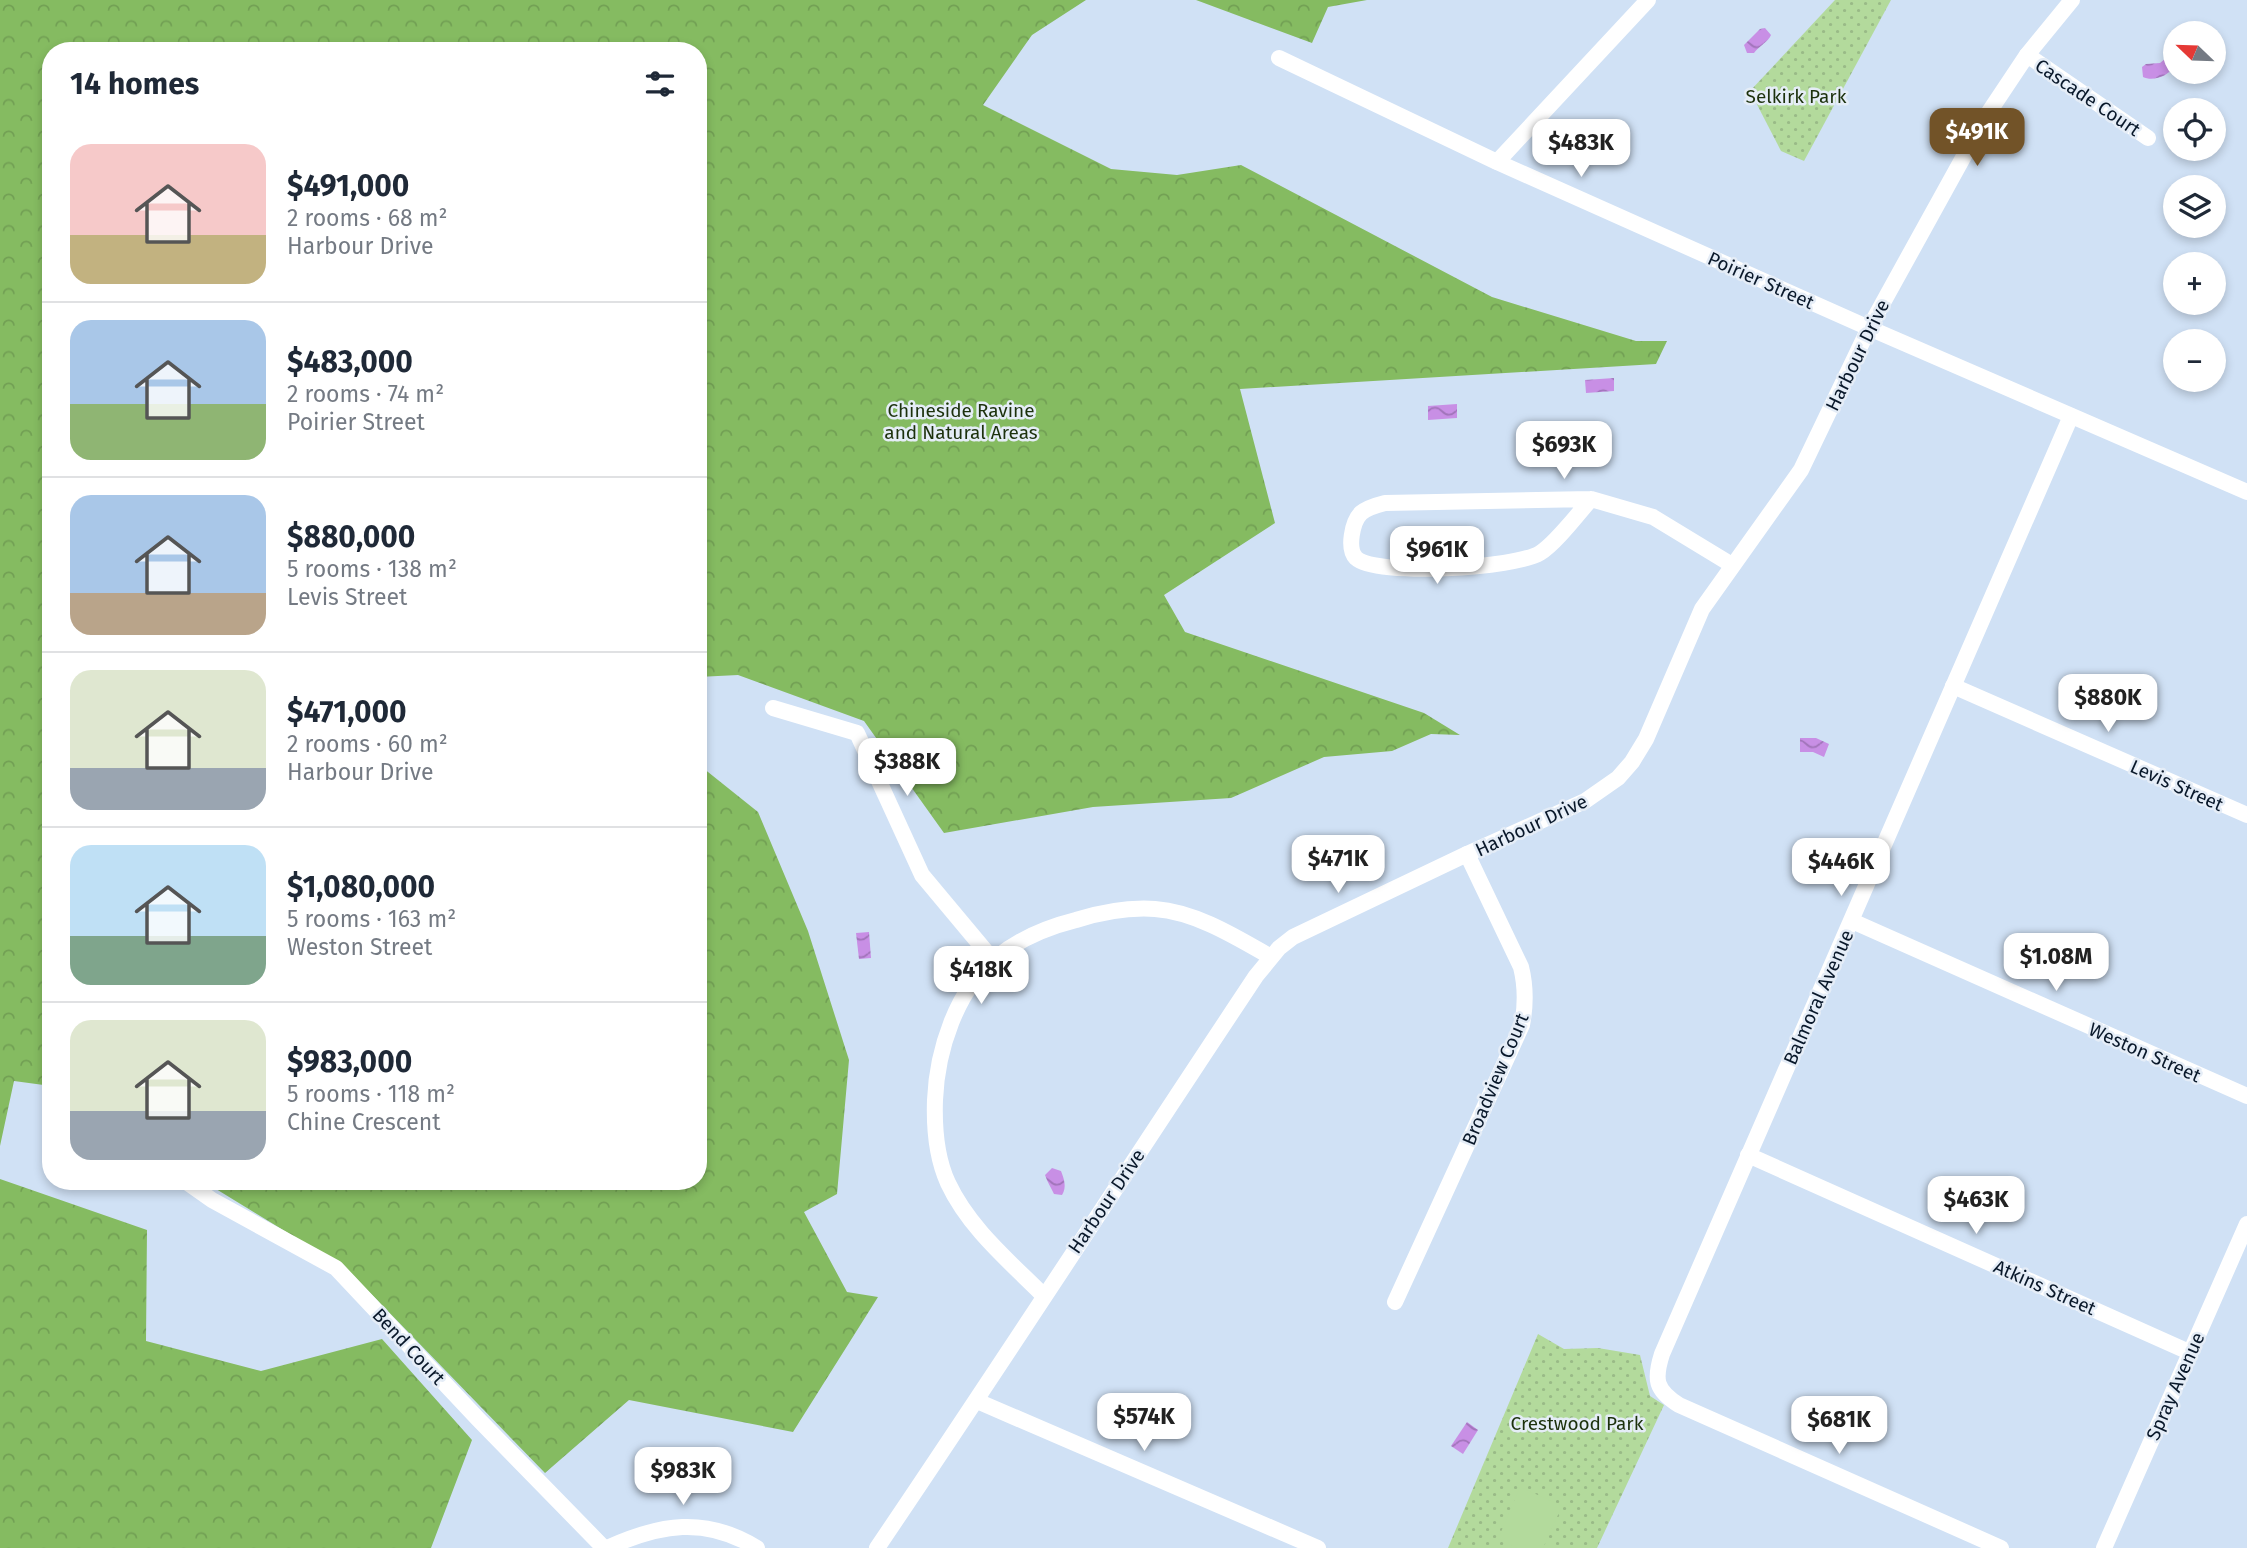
<!DOCTYPE html>
<html lang="en">
<head>
<meta charset="utf-8">
<style>
	:root { --surface:#fff; --page:#f2f2f3; --text:#1f2937; --muted:#747a83; --line:#e0e1e3; --accent:#725328 }
	body { margin:0; font-family:"Fira Sans",sans-serif; background:var(--page); color:var(--text); height:100vh; display:flex; flex-direction:column; font-size:26px; white-space:nowrap }
	* { box-sizing:border-box; margin:0 }
	p { font-size:23px; color:var(--muted) }
	.icon { flex:none; width:38px; height:38px; fill:none; stroke:currentColor; stroke-width:2; stroke-linecap:round; stroke-linejoin:round }
	.map { position:relative; flex:1; overflow:hidden }
	.sheet { position:absolute; left:42px; top:42px; width:665px; height:1148px; display:flex; flex-direction:column; background:var(--surface); border-radius:28px; box-shadow:0 4px 10px #0003 }
	.sheet>* { flex:none }
	.needle { width:46px; rotate:293deg }
	.fabs { position:absolute; left:2163px; top:21px; display:grid; gap:14px }
	.fabs a { display:grid; place-items:center; width:63px; height:63px; border-radius:50%; background:var(--surface); box-shadow:0 4px 10px #0003; font-size:35px }
	.price { position:absolute; translate:-50% -60px; padding:0 16px; border-radius:14px; background:#fff; color:#222; font-size:23px; line-height:46px; filter:drop-shadow(0 2px 4px #0008) }
	.price::after { content:''; position:absolute; left:50%; top:42px; width:21px; height:16px; margin-left:-10px; background:inherit; clip-path:polygon(0 0,100% 0,50% 100%) }
	.price.selected { background:var(--accent); color:#fff }
	ul { padding:0; list-style:none }
	li { display:flex; align-items:center; gap:21px; height:175px; padding:0 28px }
	li+li { border-top:2px solid var(--line) }
	li span { display:grid; place-items:center; flex:none; width:196px; height:140px; border-radius:21px; color:#555 }
	li>.icon { margin-inline-start:auto }
	span .icon { width:84px; height:84px; fill:#fffc; stroke-width:1 }
	li b { font-size:30px }
	h2 { display:flex; justify-content:space-between; align-items:center; height:84px; padding:0 28px; font-size:30px }
	.map>svg:first-child { display:block }
</style>
</head>
<body>
<div class="map">
<svg width="2247" height="1548" viewBox="0 0 2247 1548">
	<defs>
		<pattern id="green-dots" width="8" height="8" patternUnits="userSpaceOnUse" patternTransform="scale(1.75)"><rect width="8" height="8" fill="#b3da9c"/><path d="M2 2h.1M6 6h.1" fill="none" stroke="#99ba87" stroke-width="1.8" stroke-linecap="round"/></pattern>
		<pattern id="forest-crowns" width="20" height="18" patternUnits="userSpaceOnUse" patternTransform="scale(1.75)"><rect width="20" height="18" fill="#85bb61"/><path d="M2 6a3 3 0 1 1 6 0M12 15a3 3 0 1 1 6 0" fill="none" stroke="#72a054"/></pattern>
		<pattern id="water-waves" width="16" height="10" patternUnits="userSpaceOnUse" patternTransform="scale(1.75)"><rect width="16" height="10" fill="#c88fe5"/><path d="M0 5q4-4 8 0t8 0" fill="none" stroke="#a174ba"/></pattern>
	</defs>
	<rect width="100%" height="100%" fill="#d0e1f5"/>
	<g fill="url(#green-dots)">
		<path d="M1835,0h56l-87,161 -23,-10 -31,-60z"/>
		<path d="M1538,1334l26,15 34,-1 42,7 10,41 14,9 -67,143h-149z"/>
	</g>
	<g fill="url(#forest-crowns)">
		<path d="M0,0h1086l-54,35 -49,70 128,64 66,6 64,-10 251,132 144,44h31l-11,23 -416,25 35,134 -111,72 21,37 239,81 36,22 -29,-1 -39,17 -68,6 -93,41 -138,9 -149,26 -80,-112 -126,-46 -40,2v-626h-647v1035l-37,-5 -14,65z"/>
		<path d="M1196,0h171l-39,7 -16,36z"/>
		<path d="M698,764l60,48 50,119 41,129 -12,134 -33,18 43,80 31,5 -85,135 -164,-32 -84,73 -198,-204 -144,-88h495z"/>
		<path d="M0,1179l147,51 -1,111 115,30 121,-32 90,101 -41,108h-431z"/>
	</g>
	<path fill="#b3da9c" d="M1520,1487l42,19 -19,42h-25l-20,-9z"/>
	<g fill="url(#water-waves)">
		<path d="M1765,28l6,7c-2,6 -13,12 -17,18h-7l-3,-8 16,-16z"/>
		<path d="M2165,59l8,3 1,4c-5,10 -21,16 -31,11l-1,-10 4,-3 14,-1z"/>
		<path d="M1614,378v13l-28,2 -1,-13z"/>
		<path d="M1457,404v14l-29,2v-14z"/>
		<path d="M1800,738h16l13,6 -5,13 -11,-5h-13z"/>
		<path d="M869,932l2,26 -12,1 -3,-26z"/>
		<path d="M1052,1168l9,3c3,8 6,16 1,24l-8,-1c-3,-6 -7,-13 -9,-19z"/>
		<path d="M1467,1422l11,8 -15,24 -12,-8z"/>
	</g>
	<g fill="none" stroke-linecap="round" stroke-linejoin="round">
		<g stroke="#fff" stroke-width="16">
			<path d="M2027,55l121,83"/>
			<path d="M1279,58l218,104 372,166 378,164"/>
			<path d="M1497,162l151,-162"/>
			<path d="M1591,499c-13,15 -36,45 -51,54 -24,15 -164,24 -184,5 -9,-9 -4,-36 5,-45 6,-5 16,-8 24,-10l206,-4 62,18 79,48"/>
			<path d="M1953,686l294,129"/>
			<path d="M773,708l84,25 65,142 71,85"/>
			<path d="M1852,921l395,175"/>
			<path d="M1748,1155l441,197"/>
			<path d="M185,1181l27,19 124,68 142,151 126,129"/>
			<path d="M1043,1295c-34,-34 -74,-67 -95,-112 -12,-26 -14,-55 -13,-83 2,-49 21,-110 61,-142 23,-19 52,-31 80,-38 26,-8 51,-13 79,-11 41,3 81,28 116,48"/>
			<path d="M1395,1302l127,-277c4,-21 4,-38 -1,-58l-54,-113"/>
			<path d="M977,1401l341,147"/>
			<path d="M607,1548c53,-24 98,-32 150,0"/>
			<path d="M877,1548c128,-189 252,-381 379,-572l23,-28 14,-11 174,-83 118,-53 33,-23 14,-16 14,-23 56,-130 99,-139 68,-142 116,-210 42,-63 45,-55"/>
			<path d="M2001,1548l-322,-143c-24,-15 -25,-26 -17,-51l409,-938"/>
			<path d="M2104,1548l143,-324"/>
		</g>
	</g>
	<g text-anchor="middle" stroke-width="5" stroke-linejoin="round" paint-order="stroke">
		<g font-size="19" fill="#1c310c" stroke="#e5edf7">
			<text x="1796" y="103">Selkirk Park</text>
			<text x="961" y="417">Chineside Ravine<tspan x="961" dy="22">and Natural Areas</tspan></text>
			<text x="1577" y="1430">Crestwood Park</text>
		</g>
		<g font-size="19" fill="#09182a" stroke="#e5edf7">
			<text transform="translate(2088 97) rotate(34)" y="7">Cascade Court</text>
			<text transform="translate(1761 280) rotate(24)" y="7">Poirier Street</text>
			<text transform="translate(1857 355) rotate(-64)" y="7">Harbour Drive</text>
			<text transform="translate(2177 785) rotate(24)" y="7">Levis Street</text>
			<text transform="translate(1531 825) rotate(-25)" y="7">Harbour Drive</text>
			<text transform="translate(1818 997) rotate(-66)" y="7">Balmoral Avenue</text>
			<text transform="translate(2145 1052) rotate(24)" y="7">Weston Street</text>
			<text transform="translate(1495 1079) rotate(-67)" y="7">Broadview Court</text>
			<text transform="translate(1106 1201) rotate(-56)" y="7">Harbour Drive</text>
			<text transform="translate(2045 1287) rotate(24)" y="7">Atkins Street</text>
			<text transform="translate(409 1346) rotate(47)" y="7">Bend Court</text>
			<text transform="translate(2175 1386) rotate(-66)" y="7">Spray Avenue</text>
		</g>
	</g>
</svg>
<div class="fabs">
<a><svg class="needle" viewBox="-14 -14 28 28"><path d="M0-13l5 13h-10z" fill="#e53935"/><path d="M0 13l5-13h-10z" fill="#747a83"/></svg></a>
<a><svg class="icon" aria-label="locate" viewBox="0 0 24 24"><circle cx="12" cy="12" r="6"/><path d="M12 2v4M12 18v4M2 12h4M18 12h4"/></svg></a>
<a><svg class="icon" aria-label="layers" viewBox="0 0 24 24"><path d="M12 4l9 5-9 5-9-5zM3 14l9 5 9-5"/></svg></a>
<a>+</a>
<a>−</a>
</div>
<b class="price selected" style="left:1977px;top:168px">$491K</b>
<b class="price" style="left:1581px;top:179px">$483K</b>
<b class="price" style="left:1564px;top:481px">$693K</b>
<b class="price" style="left:1437px;top:586px">$961K</b>
<b class="price" style="left:2108px;top:734px">$880K</b>
<b class="price" style="left:907px;top:798px">$388K</b>
<b class="price" style="left:1338px;top:895px">$471K</b>
<b class="price" style="left:1841px;top:898px">$446K</b>
<b class="price" style="left:2056px;top:993px">$1.08M</b>
<b class="price" style="left:981px;top:1006px">$418K</b>
<b class="price" style="left:1976px;top:1236px">$463K</b>
<b class="price" style="left:1144px;top:1453px">$574K</b>
<b class="price" style="left:1839px;top:1456px">$681K</b>
<b class="price" style="left:683px;top:1507px">$983K</b>
<section class="sheet">
<h2>14 homes<svg class="icon" aria-label="filters" viewBox="0 0 24 24"><path d="M4 7h16M4 17h16"/><circle cx="9" cy="7" r="2"/><circle cx="15" cy="17" r="2"/></svg></h2>
<ul>
<li><span style="background:linear-gradient(#f6c9c9 65%,#c2b280 0)"><svg class="icon" aria-label="home" viewBox="0 0 24 24"><path d="M3 11l9-7 9 7M6 9v11h12V9"/></svg></span><div><b>$491,000</b><p>2 rooms · 68 m²</p><p>Harbour Drive</p></div></li>
<li><span style="background:linear-gradient(#a9c7e8 60%,#8fb573 0)"><svg class="icon" aria-label="home" viewBox="0 0 24 24"><path d="M3 11l9-7 9 7M6 9v11h12V9"/></svg></span><div><b>$483,000</b><p>2 rooms · 74 m²</p><p>Poirier Street</p></div></li>
<li><span style="background:linear-gradient(#a9c7e8 70%,#b9a48a 0)"><svg class="icon" aria-label="home" viewBox="0 0 24 24"><path d="M3 11l9-7 9 7M6 9v11h12V9"/></svg></span><div><b>$880,000</b><p>5 rooms · 138 m²</p><p>Levis Street</p></div></li>
<li><span style="background:linear-gradient(#dfe7d0 70%,#9aa5b1 0)"><svg class="icon" aria-label="home" viewBox="0 0 24 24"><path d="M3 11l9-7 9 7M6 9v11h12V9"/></svg></span><div><b>$471,000</b><p>2 rooms · 60 m²</p><p>Harbour Drive</p></div></li>
<li><span style="background:linear-gradient(#bfe0f5 65%,#7fa58c 0)"><svg class="icon" aria-label="home" viewBox="0 0 24 24"><path d="M3 11l9-7 9 7M6 9v11h12V9"/></svg></span><div><b>$1,080,000</b><p>5 rooms · 163 m²</p><p>Weston Street</p></div></li>
<li><span style="background:linear-gradient(#dfe7d0 65%,#9aa5b1 0)"><svg class="icon" aria-label="home" viewBox="0 0 24 24"><path d="M3 11l9-7 9 7M6 9v11h12V9"/></svg></span><div><b>$983,000</b><p>5 rooms · 118 m²</p><p>Chine Crescent</p></div></li>
</ul>
</section>
</div>
</body>
</html>
